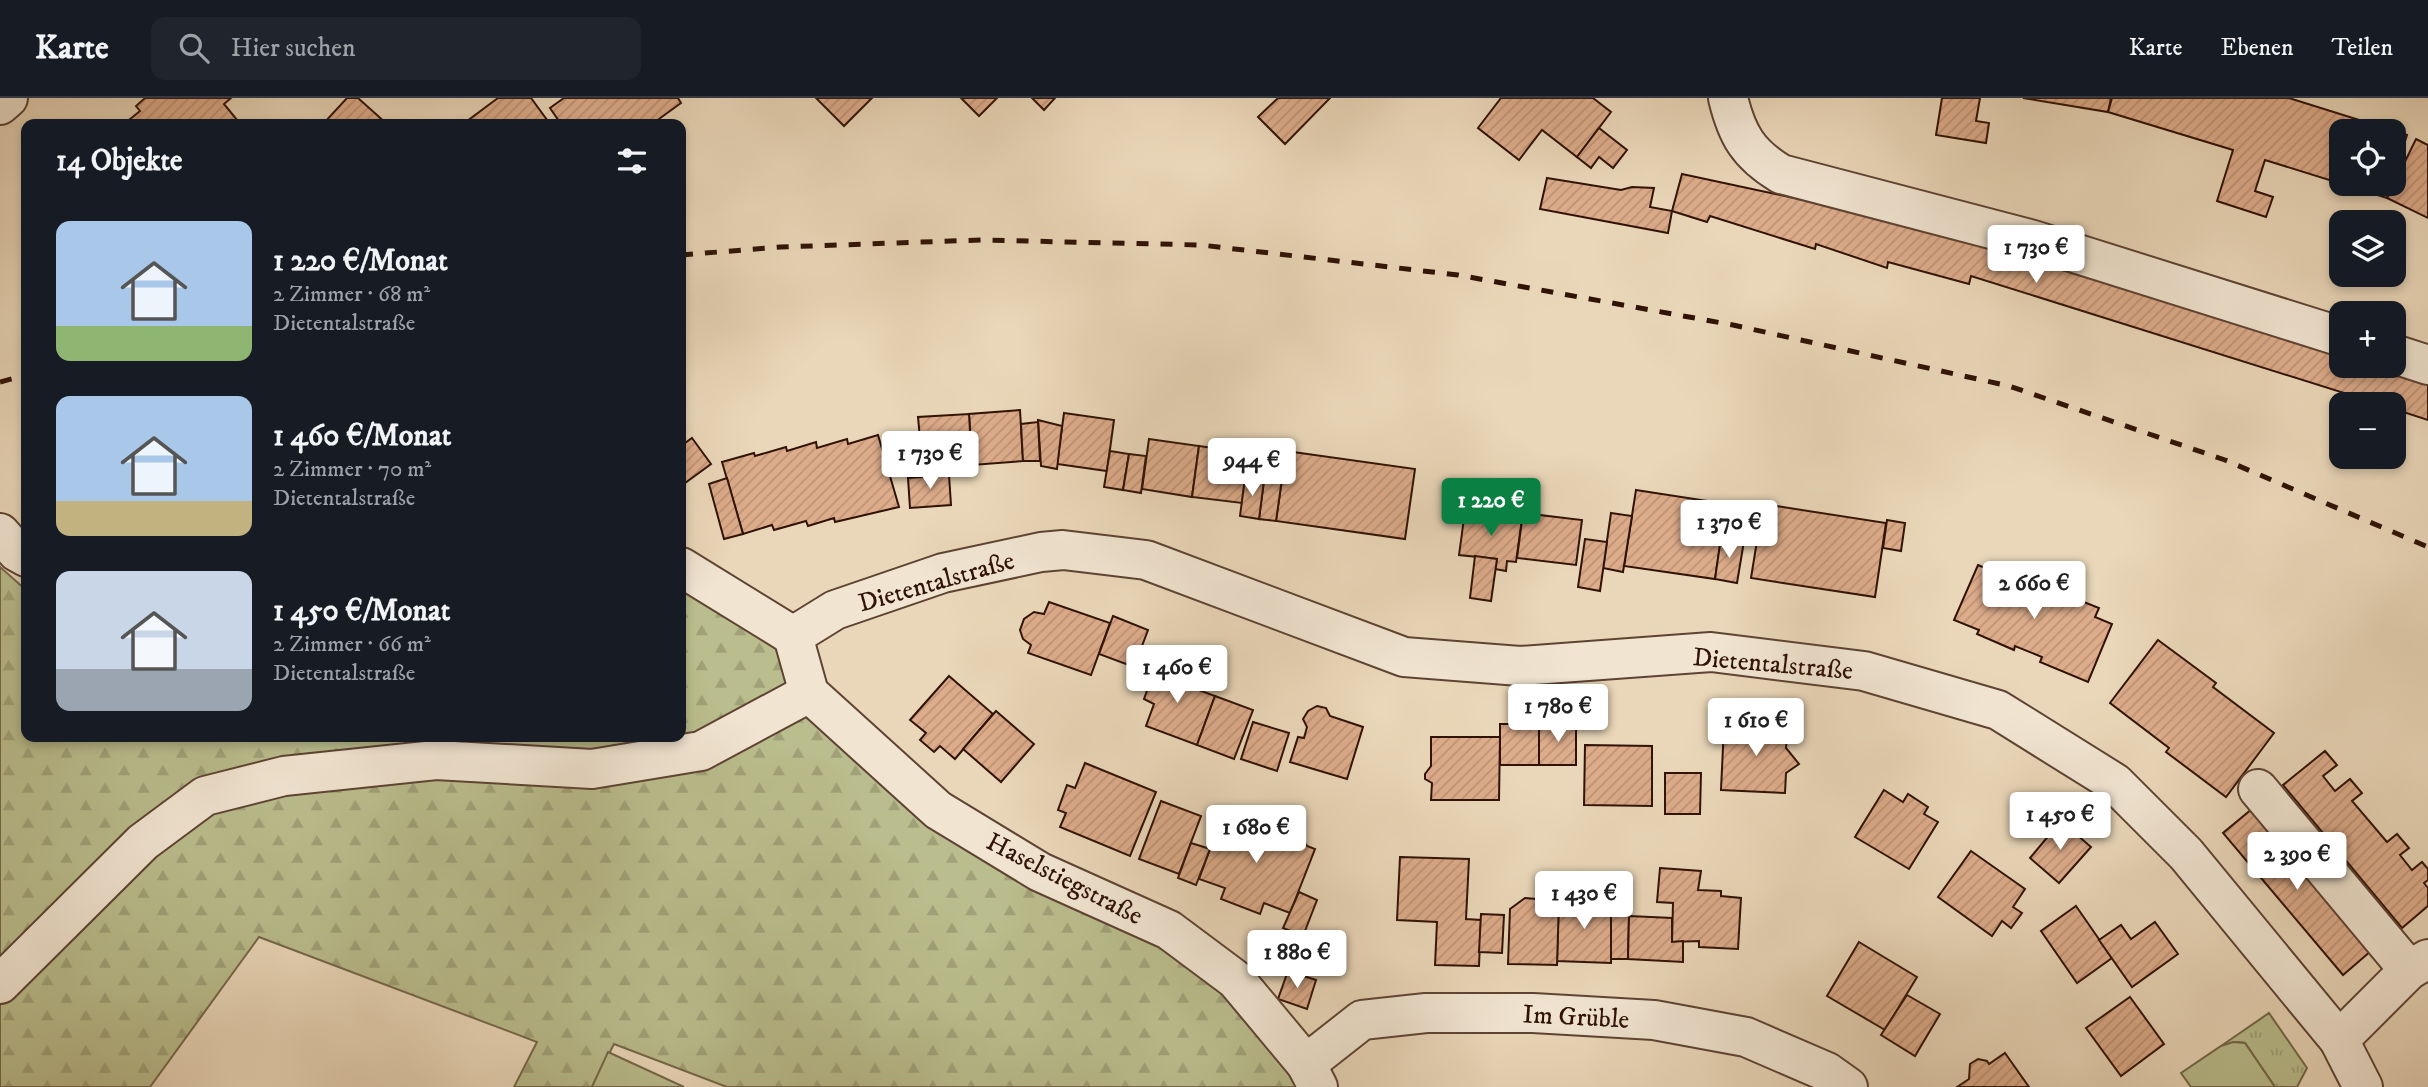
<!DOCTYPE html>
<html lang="de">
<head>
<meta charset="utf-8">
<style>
	:root { --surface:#171b24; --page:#20242c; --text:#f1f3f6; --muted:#9ea1a6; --line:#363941; --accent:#0b8043 }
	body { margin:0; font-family:"IM FELL DW Pica",serif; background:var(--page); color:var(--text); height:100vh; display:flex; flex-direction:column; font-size:26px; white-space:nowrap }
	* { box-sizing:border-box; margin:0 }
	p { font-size:23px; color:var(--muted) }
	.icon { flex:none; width:38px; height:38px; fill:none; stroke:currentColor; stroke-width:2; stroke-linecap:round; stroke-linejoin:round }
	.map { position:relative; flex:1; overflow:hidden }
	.panel { position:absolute; left:21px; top:21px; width:665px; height:623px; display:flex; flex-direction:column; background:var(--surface); border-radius:14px; box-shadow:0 4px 10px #0003 }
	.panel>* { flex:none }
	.tools { position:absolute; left:2329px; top:21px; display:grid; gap:14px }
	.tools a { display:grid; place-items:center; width:77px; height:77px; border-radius:14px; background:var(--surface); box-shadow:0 4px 10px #0003; font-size:35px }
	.price { position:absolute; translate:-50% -60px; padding:0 16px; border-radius:7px; background:#fff; color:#222; font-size:23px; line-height:46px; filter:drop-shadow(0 2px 4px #0008) }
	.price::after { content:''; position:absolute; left:50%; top:42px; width:21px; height:16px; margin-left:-10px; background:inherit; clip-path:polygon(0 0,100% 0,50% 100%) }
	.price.current { background:var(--accent); color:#fff }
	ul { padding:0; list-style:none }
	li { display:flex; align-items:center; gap:21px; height:175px; padding:0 35px }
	li span { display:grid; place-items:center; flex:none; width:196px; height:140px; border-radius:14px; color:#555 }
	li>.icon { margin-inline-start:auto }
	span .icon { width:84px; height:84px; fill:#fffc; stroke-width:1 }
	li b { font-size:30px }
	h2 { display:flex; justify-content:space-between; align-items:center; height:84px; padding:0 35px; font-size:30px }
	header { display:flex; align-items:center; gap:42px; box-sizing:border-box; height:98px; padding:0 35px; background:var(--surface); border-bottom:2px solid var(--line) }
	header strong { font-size:33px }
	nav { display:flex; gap:38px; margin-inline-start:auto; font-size:24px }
	.search { width:490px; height:63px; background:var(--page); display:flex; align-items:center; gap:18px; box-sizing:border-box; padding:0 24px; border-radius:14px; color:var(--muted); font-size:26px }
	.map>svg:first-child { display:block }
</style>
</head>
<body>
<header>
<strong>Karte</strong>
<div class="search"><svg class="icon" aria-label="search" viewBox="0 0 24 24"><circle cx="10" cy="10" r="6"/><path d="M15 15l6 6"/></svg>Hier suchen</div>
<nav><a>Karte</a><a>Ebenen</a><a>Teilen</a></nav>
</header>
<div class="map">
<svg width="2428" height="989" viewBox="0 0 2428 989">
	<defs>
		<pattern id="grass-tufts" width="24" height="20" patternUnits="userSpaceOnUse" patternTransform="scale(1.75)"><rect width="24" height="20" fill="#babd8d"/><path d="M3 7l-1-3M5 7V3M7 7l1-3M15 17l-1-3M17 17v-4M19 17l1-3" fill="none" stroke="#a0a178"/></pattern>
		<pattern id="forest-firs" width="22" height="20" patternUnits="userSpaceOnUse" patternTransform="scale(1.75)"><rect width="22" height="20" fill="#babd8d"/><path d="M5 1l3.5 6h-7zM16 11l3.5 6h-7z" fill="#a0a178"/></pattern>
		<pattern id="building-hatch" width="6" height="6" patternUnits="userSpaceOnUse" patternTransform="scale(1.75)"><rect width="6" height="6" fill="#ddac8b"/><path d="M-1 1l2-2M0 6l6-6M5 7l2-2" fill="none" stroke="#be9376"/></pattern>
	</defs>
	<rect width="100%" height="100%" fill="#ead7b9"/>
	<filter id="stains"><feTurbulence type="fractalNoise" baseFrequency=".00286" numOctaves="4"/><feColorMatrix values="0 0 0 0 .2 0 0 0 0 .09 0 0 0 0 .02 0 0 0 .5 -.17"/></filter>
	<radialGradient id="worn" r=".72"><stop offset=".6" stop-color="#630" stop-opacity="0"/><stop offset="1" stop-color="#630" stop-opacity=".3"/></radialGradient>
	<path fill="url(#grass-tufts)" stroke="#75684a" stroke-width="2" d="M2269,915l38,55 -10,19h-22l-30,-44 -7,-1 -17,4z"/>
	<path fill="url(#forest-firs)" stroke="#75684a" stroke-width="2" d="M0,469l26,23v147h655v-170l112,69 16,57 129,117 231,120 149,157h-591l-113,-43 -22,43h-78l23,-45 -278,-105 -109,150h-150z"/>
	<g fill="#babd8d" stroke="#75684a" stroke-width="2">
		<path d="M2233,944l12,1 30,44h-84l-10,-14 40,-27z"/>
		<path d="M608,954l76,35h-92z"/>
	</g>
	<g fill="url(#building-hatch)" stroke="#301206" stroke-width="2">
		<path d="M145,0h86l-7,6 14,17 -4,3h-110l16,-13 -4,-5z"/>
		<path d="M347,0h11l29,26h-64z"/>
		<path d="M498,0h33l19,26h-87z"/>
		<path d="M564,0h114l3,5 -29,21h-91l-11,-16z"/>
		<path d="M816,0h56l-28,28z"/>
		<path d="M961,0h36l-18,18z"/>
		<path d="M1032,0h23l-11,12z"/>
		<path d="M1278,0h52l-45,46 -27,-27z"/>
		<path d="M1501,0h92l18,14 -34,45 -35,-27 -23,30 -41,-32z"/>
		<path d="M1942,0h38l-4,23 13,2 -3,20 -50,-8z"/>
		<path d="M2023,0h88l-3,14z"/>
		<path d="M2112,0h177l118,37 -13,41v-45h-52v53h49l-4,14 -122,-38 -10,31 18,6 -7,20 -49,-16 16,-51 -125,-38z"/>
		<path d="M1599,30l28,22 -14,18 -14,-11 -8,11 -14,-11z"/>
		<path d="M2416,41l12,6v73l-41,-20z"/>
		<path d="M1682,76l238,51 422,131v10h32l54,16v38l-34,-11v-5h-15l-408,-128 -2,8 -81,-22 -1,6 -71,-24 -1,5 -105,-33 -3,6 -35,-11z"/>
		<path d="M1547,80l74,12 11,-3 22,1 -4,19 22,4 -4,22 -128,-24z"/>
		<path d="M1020,312l3,51 -51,4 -3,-51z"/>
		<path d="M1064,315l50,7 -7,51 -50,-7z"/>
		<path d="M969,316l3,51 -49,4v8l-15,1 -1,-17 15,-1 -4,-43z"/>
		<path d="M1038,322l24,6 -5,43 -16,-3z"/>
		<path d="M1038,324l2,39h-17l-2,-37z"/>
		<path d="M878,337l21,72 -64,15 -1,-4 -26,8 -2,-5 -32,9 -2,-5 -29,9 -21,-72 32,-9 1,3 31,-9 1,4 29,-9 1,6 30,-9 1,5z"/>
		<path d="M692,340l19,26 -30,22v-40z"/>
		<path d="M1149,341l50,7 -7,51 -50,-8z"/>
		<path d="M1199,348l50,7 -7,50 -50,-6z"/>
		<path d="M1110,353l19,3 -6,36 -19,-3z"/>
		<path d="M1286,353l129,18 -10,70 -129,-18z"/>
		<path d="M1129,356l17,2 -5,37 -18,-3z"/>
		<path d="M1266,365l18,2 -8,56 -17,-2z"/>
		<path d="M949,377l2,30 -41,3 -2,-30z"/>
		<path d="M727,380l16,56 -19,5 -15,-55z"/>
		<path d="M1245,380l19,3 -5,38 -19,-3z"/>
		<path d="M1636,392l91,14 -12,75 -91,-13z"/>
		<path d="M1763,406l123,19 -11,74 -124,-19z"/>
		<path d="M1465,413l57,8 -6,43 -9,-1 -1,10 -11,-2 2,-10 -38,-4z"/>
		<path d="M1523,415l59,7 -6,45 -59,-7z"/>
		<path d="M1611,415l21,3 -9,56 -20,-4z"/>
		<path d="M1887,422l18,3 -4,28 -18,-3z"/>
		<path d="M1721,439l23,4 -7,42 -22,-4z"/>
		<path d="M1585,441l22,3 -7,49 -22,-4z"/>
		<path d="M1475,458l22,3 -6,42 -21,-3z"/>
		<path d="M1978,467l18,8 3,-7 54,23 -3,7 16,7 3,-7 30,12 -4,9 17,7 -24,58 -48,-20 2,-5 -27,-11 -1,4 -37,-16 2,-4 -25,-10z"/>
		<path d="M1049,504l61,21 -19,52 -63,-22 3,-8 -8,-6 -3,-9 4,-11 10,-7 10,2z"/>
		<path d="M1113,518l35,14 -14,37 -35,-13z"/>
		<path d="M2158,542l58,43 -3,4 61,46 -48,64 -60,-45 3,-4 -59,-45z"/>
		<path d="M1157,565l35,13 -4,10 27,10 -18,49 -51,-19 8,-22 -10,-5z"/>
		<path d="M949,578l44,38 -38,45 -15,-13 -6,6 -14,-12 6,-7 -16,-13z"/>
		<path d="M1215,598l38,14 -19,49 -37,-14z"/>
		<path d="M1317,608l9,2 4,8 33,11 -16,52 -57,-17 8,-25 6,1 3,-11 -4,-8 5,-8z"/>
		<path d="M996,613l38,33 -33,38 -38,-33z"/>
		<path d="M1756,618l10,12h22l-2,20 13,16 -13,9 -1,20 -64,-3 3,-64 18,1z"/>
		<path d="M1253,624l36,11 -12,38 -36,-12z"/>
		<rect x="1500" y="626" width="39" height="41"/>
		<rect x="1539" y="626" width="37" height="41"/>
		<path d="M1431,639h69l-1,63h-68l1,-17 -7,-4v-5l6,-8z"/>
		<path d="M1585,647l67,1v60l-68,-1z"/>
		<path d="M2325,653l12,14 -14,11 12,15 15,-12 12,14 -10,8 35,41 10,-8 12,14 -9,7 12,15 10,-8 6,7v11l-4,3 4,5v18l-26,22 -119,-143z"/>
		<path d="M1085,665l71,29 -26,64 -70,-29 6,-14 -8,-3 9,-25 8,3z"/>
		<path d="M1665,675h36l-1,41h-35z"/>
		<path d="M1884,692l19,12 5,-8 20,13 -4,7 14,8 -29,47 -54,-32z"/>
		<path d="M1161,703l40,15 -22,58 -40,-15z"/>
		<path d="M2252,711l119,142 -28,24 -120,-142z"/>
		<path d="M1240,715l14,7 2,8 24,9 8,-5 15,7 4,7 8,3 -25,64 -26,-10 -4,11 -39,-15 4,-11 -26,-9 24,-65 9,4z"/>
		<path d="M2061,723l30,26 -32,36 -29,-25z"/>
		<path d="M1191,745l19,6 -14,36 -18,-7z"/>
		<path d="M1971,753l54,38 -12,18 9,6 -11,15 -9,-7 -10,15 -54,-39z"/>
		<path d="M1400,759l69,2 -3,60 15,1 -2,46 -44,-1 2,-43 -40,-2z"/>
		<path d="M1660,770l41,3 -3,19 23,1v5l20,2 -3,51 -39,-2v-6l-27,1 1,-39 -16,-1z"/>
		<path d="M1299,794l18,8 -14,36 -20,-8z"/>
		<path d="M1559,798l36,1 16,18v48l-54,-2z"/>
		<path d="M1525,800l34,3 -2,64 -49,-1 2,-55z"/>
		<path d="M2076,808l36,52 -35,25 -36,-52z"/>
		<path d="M1481,816l23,1 -2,38 -23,-1z"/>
		<path d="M1611,817l18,1 -1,43h-17z"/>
		<path d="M1629,818l43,2v24l11,-1v21l-55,-3z"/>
		<path d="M2155,824l23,32 -46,33 -33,-47 22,-15 10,14z"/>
		<path d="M1859,844l58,35 -32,53 -58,-34z"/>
		<path d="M1288,873l28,9 -9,29 -29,-10z"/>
		<path d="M1907,897l33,19 -25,42 -34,-21z"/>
		<path d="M2130,899l34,47 -43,32 -35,-48z"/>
		<path d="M2005,955l24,34h-72l12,-8 1,-15 8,-5 9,2 2,3z"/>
	</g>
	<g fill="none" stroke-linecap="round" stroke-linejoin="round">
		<g stroke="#5e4333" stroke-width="42">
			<g id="minor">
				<path d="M1728,0c9,37 20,56 53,76l252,66 309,97"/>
				<path d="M0,7l8,-7"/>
				<path d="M2394,256l34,11"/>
				<path d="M0,435l17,19 9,5"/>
				<path d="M681,469l112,69"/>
				<path d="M793,538l42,-26 108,-37 98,-21 22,-2 83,10 258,97 116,9 191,-14 153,19 134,39 117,73 71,71 153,186 24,47"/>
				<path d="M793,538l16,57 129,117 102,62 129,58 67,50 70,84 12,23"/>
				<path d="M2258,691l151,181"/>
				<path d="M0,886l143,-142 62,-46 79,-20 152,-16 156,9 109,-18 108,-58"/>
				<path d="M2339,942l70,-70 19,-11"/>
				<path d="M1306,966l56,-44 64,-7h107l121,7 92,17 81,35 21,15"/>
			</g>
		</g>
		<use href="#minor" stroke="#f1e5d2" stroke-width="38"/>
		<g stroke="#301206" stroke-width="5" stroke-dasharray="12 12" stroke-linecap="butt">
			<path d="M681,157l100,-8 200,-7 220,5 257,30 275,50 276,61 216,74 203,87"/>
			<path d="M0,284l26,-7"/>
		</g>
	</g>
	<g text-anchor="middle" stroke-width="5" stroke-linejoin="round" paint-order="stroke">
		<g font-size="26" fill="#301206" stroke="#f1e5d2">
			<text transform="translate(936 483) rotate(-16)" y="9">Dietentalstraße</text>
			<text transform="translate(1773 565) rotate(5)" y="9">Dietentalstraße</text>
			<text transform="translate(1065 780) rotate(27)" y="9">Haselstiegstraße</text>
			<text transform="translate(1576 918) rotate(3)" y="9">Im Grüble</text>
		</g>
	</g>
	<rect width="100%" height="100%" filter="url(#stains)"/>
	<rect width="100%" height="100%" fill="url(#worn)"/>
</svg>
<div class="tools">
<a><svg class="icon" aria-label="locate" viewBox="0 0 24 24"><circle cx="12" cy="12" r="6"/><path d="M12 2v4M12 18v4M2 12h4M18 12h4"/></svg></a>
<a><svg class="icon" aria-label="layers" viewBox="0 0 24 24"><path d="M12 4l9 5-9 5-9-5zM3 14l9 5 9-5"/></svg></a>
<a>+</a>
<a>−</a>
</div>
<b class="price" style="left:2036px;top:187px">1 730 €</b>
<b class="price" style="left:930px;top:393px">1 730 €</b>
<b class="price" style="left:1252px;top:400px">944 €</b>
<b class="price current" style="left:1491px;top:440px">1 220 €</b>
<b class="price" style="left:1729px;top:462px">1 370 €</b>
<b class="price" style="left:2034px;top:523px">2 660 €</b>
<b class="price" style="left:1177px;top:607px">1 460 €</b>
<b class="price" style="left:1558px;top:646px">1 780 €</b>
<b class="price" style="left:1756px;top:660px">1 610 €</b>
<b class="price" style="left:2060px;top:754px">1 450 €</b>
<b class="price" style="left:1256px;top:767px">1 680 €</b>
<b class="price" style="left:2297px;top:794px">2 390 €</b>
<b class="price" style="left:1584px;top:833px">1 430 €</b>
<b class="price" style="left:1297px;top:892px">1 880 €</b>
<section class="panel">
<h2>14 Objekte<svg class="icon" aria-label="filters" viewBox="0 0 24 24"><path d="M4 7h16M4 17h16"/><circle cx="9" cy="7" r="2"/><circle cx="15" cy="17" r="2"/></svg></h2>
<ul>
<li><span style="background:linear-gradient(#a9c7e8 75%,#8fb573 0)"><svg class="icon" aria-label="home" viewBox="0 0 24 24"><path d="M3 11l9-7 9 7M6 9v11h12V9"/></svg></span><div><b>1 220 €/Monat</b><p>2 Zimmer · 68 m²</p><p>Dietentalstraße</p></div></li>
<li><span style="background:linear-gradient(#a9c7e8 75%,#c2b280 0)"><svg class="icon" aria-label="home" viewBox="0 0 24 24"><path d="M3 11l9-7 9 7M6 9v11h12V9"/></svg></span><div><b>1 460 €/Monat</b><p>2 Zimmer · 70 m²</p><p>Dietentalstraße</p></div></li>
<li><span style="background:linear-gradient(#c9d6e8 70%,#9aa5b1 0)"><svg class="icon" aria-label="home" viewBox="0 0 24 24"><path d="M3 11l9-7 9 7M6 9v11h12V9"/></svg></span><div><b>1 450 €/Monat</b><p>2 Zimmer · 66 m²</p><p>Dietentalstraße</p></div></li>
</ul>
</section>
</div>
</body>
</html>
